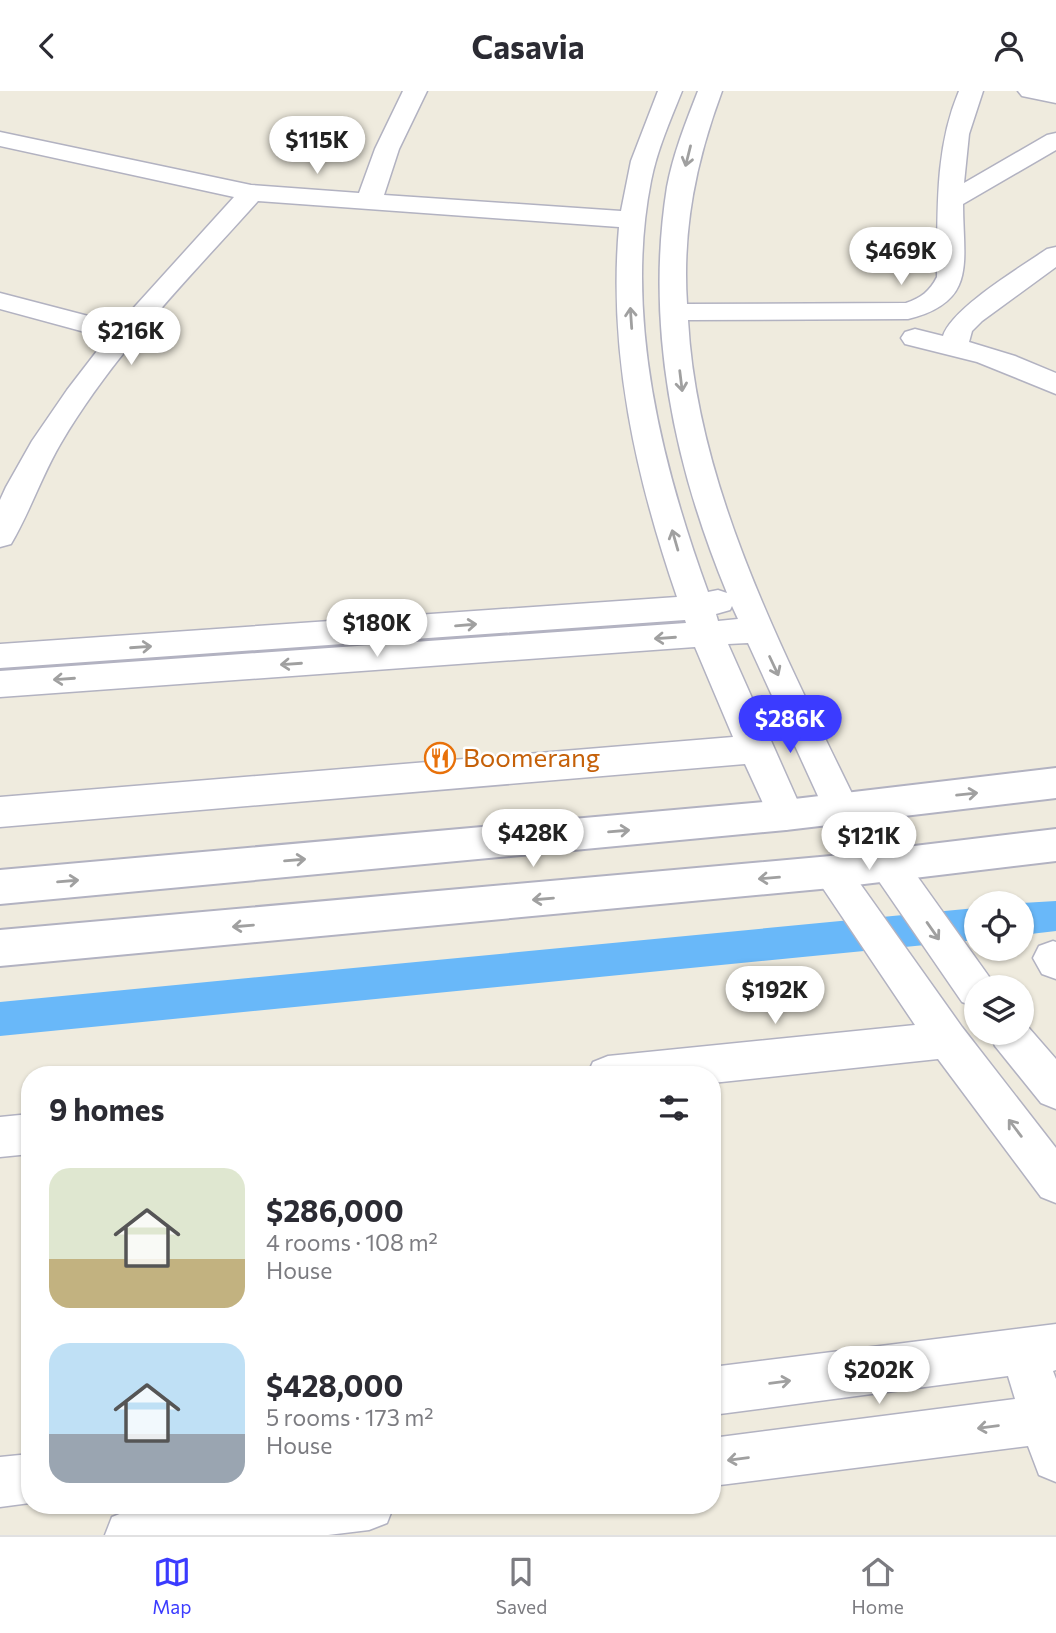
<!DOCTYPE html>
<html lang="en">
<head>
<meta charset="utf-8">
<style>
	:root { --surface:#fff; --page:#f2f2f3; --text:#2b2b33; --muted:#7c7c81; --line:#e1e1e2; --accent:#3b3bff }
	body { margin:0; font-family:Commissioner,sans-serif; background:var(--page); color:var(--text); height:100vh; display:flex; flex-direction:column; font-size:26px; white-space:nowrap }
	* { box-sizing:border-box; margin:0 }
	p { font-size:23px; color:var(--muted) }
	.icon { flex:none; width:38px; height:38px; fill:none; stroke:currentColor; stroke-width:2; stroke-linecap:round; stroke-linejoin:round }
	.map { position:relative; flex:1; overflow:hidden }
	.details { position:absolute; left:21px; top:975px; width:700px; height:448px; display:flex; flex-direction:column; background:var(--surface); border-radius:28px; box-shadow:0 2px 5px #0004 }
	.details>* { flex:none }
	.controls { position:absolute; left:964px; top:800px; display:grid; gap:14px }
	.controls a { display:grid; place-items:center; width:70px; height:70px; border-radius:50%; background:var(--surface); box-shadow:0 2px 5px #0004; font-size:35px }
	.price { position:absolute; translate:-50% -60px; padding:0 16px; border-radius:24px; background:#fff; color:#222; font-size:23px; line-height:46px; filter:drop-shadow(0 2px 4px #0008) }
	.price::after { content:''; position:absolute; left:50%; top:42px; width:21px; height:16px; margin-left:-10px; background:inherit; clip-path:polygon(0 0,100% 0,50% 100%) }
	.price.on { background:var(--accent); color:#fff }
	ul { padding:0; list-style:none }
	li { display:flex; align-items:center; gap:21px; height:175px; padding:0 28px }
	li span { display:grid; place-items:center; flex:none; width:196px; height:140px; border-radius:21px; color:#555 }
	li>.icon { margin-inline-start:auto }
	span .icon { width:84px; height:84px; fill:#fffc; stroke-width:1 }
	li b { font-size:30px }
	h2 { display:flex; justify-content:space-between; align-items:center; height:84px; padding:0 28px; font-size:30px }
	header { display:flex; justify-content:space-between; align-items:center; height:91px; padding:0 28px; background:var(--surface); font-size:32px; font-weight:700 }
	.menu { display:flex; justify-content:space-around; align-items:center; height:98px; border-top:2px solid var(--line); background:var(--surface); font-size:19px; color:var(--muted) }
	.menu a { display:grid; justify-items:center; gap:4px }
	.menu .on { color:var(--accent) }
	.map>svg:first-child { display:block }
</style>
</head>
<body>
<header><svg class="icon" aria-label="back" viewBox="0 0 24 24"><path d="M15 5l-7 7 7 7"/></svg>Casavia<svg class="icon" aria-label="person" viewBox="0 0 24 24"><circle cx="12" cy="8" r="4"/><path d="M4 21q1-7 8-7t8 7"/></svg></header>
<div class="map">
<svg width="1056" height="1444" viewBox="0 0 1056 1444">
	<rect width="100%" height="100%" fill="#efebde"/>
	<g fill="none" stroke-linecap="round" stroke-linejoin="round">
		<g fill="#69b8f9" fill-rule="evenodd">
			<path d="M1056,810v30l-34,4v-32z"/>
			<path d="M976,817v32l-976,96v-34z"/>
		</g>
		<g stroke="#b2b2c1" stroke-width="3">
			<g id="street">
				<path d="M403,0h24l-28,58 -15,46 237,16 10,-50 27,-70h24c-12,30 -25,59 -31,90 -27,135 11,285 57,411l10,-2 9,3c-53,-128 -82,-268 -60,-406 6,-33 19,-65 31,-96h24c-26,70 -40,138 -35,213l219,-1c15,-5 24,-12 31,-26 1,-63 -3,-127 22,-186h24l-14,43 -5,49 83,-48 9,-2v17l-93,54c0,58 15,98 -55,115l-220,1c9,170 98,337 171,488l-5,10 -13,5 -13,-5 -80,-175 -20,1 76,171 -5,10 -13,5 -13,-5 -28,-61 -745,63v-30l733,-60 -38,-90 -695,50v-26l686,-48 -1,-3 -685,48v-24l677,-47c-41,-119 -69,-244 -58,-370l-361,-26c-69,77 -144,152 -197,242 -19,32 -31,69 -50,101l-11,3v-47l6,-13 26,-46 35,-51 40,-52 -107,-29v-16l119,31 115,-127 -234,-51v-14l251,53 108,8 16,-44zM732,515l6,13 -20,2 -2,-7 14,-4z"/>
				<path d="M1018,0h38v12l-34,-7z"/>
				<path d="M1056,156v20l-74,54 -10,10 -3,11 46,14 41,17v21l-79,-32 -72,-18 -4,-6 4,-6 10,-3 28,7c9,-28 78,-69 104,-87z"/>
				<path d="M889,760l13,4 88,123 5,9h-19v20l-14,-5 -86,-125 -6,-11 6,-11z"/>
				<path d="M831,765l13,5 118,166 94,121v55l-15,-6 -103,-138 -226,24v-8h-125l6,-13 15,-6 307,-31 -103,-153 6,-11z"/>
				<path d="M1053,850l3,1v37l-14,-5 -9,-16 6,-12z"/>
				<path d="M1022,929l34,39v50l-15,-6 -46,-57 -6,-13h33z"/>
				<path d="M30,1023v40l-30,3v-40z"/>
				<path d="M1056,1233v46l-3,1 3,8v103l-17,-7 -11,-29 -316,40v-48l303,-39 -7,-23 -296,39v-48z"/>
				<path d="M30,1363v49l-30,4v-50z"/>
				<path d="M170,1414h224l-7,18 -18,7 -41,5h-223l7,-18 18,-7z"/>
			</g>
		</g>
		<g stroke="#b2b2c1" stroke-width="4">
			<g id="secondary">
				<path d="M1056,677v30l-270,32 -786,74v-34l786,-70z"/>
				<path d="M1056,738v32l-225,27 -831,78v-36l831,-74z"/>
			</g>
		</g>
		<use href="#street" fill="#fff" fill-rule="evenodd"/>
		<use href="#secondary" fill="#fff" fill-rule="evenodd"/>
	</g>
	<defs><path id="oneway-shaft" d="M-6 0H5M1.5-3L5.5 0L1.5 3" fill="none" stroke-width="1.6" stroke-linecap="round" stroke-linejoin="round" transform="scale(1.75)"/></defs>
	<g stroke="#a0a0a0">
		<use href="#oneway-shaft" transform="translate(688 65) rotate(104)"/>
		<use href="#oneway-shaft" transform="translate(631 227) rotate(-94)"/>
		<use href="#oneway-shaft" transform="translate(681 290) rotate(83)"/>
		<use href="#oneway-shaft" transform="translate(675 449) rotate(-106)"/>
		<use href="#oneway-shaft" transform="translate(466 534) rotate(-5)"/>
		<use href="#oneway-shaft" transform="translate(665 547) rotate(176)"/>
		<use href="#oneway-shaft" transform="translate(141 556) rotate(-4)"/>
		<use href="#oneway-shaft" transform="translate(291 573) rotate(176)"/>
		<use href="#oneway-shaft" transform="translate(774 575) rotate(65)"/>
		<use href="#oneway-shaft" transform="translate(64 588) rotate(176)"/>
		<use href="#oneway-shaft" transform="translate(967 703) rotate(-6)"/>
		<use href="#oneway-shaft" transform="translate(619 740) rotate(-5)"/>
		<use href="#oneway-shaft" transform="translate(295 769) rotate(-5)"/>
		<use href="#oneway-shaft" transform="translate(769 787) rotate(175)"/>
		<use href="#oneway-shaft" transform="translate(68 790) rotate(-5)"/>
		<use href="#oneway-shaft" transform="translate(543 808) rotate(175)"/>
		<use href="#oneway-shaft" transform="translate(243 835) rotate(175)"/>
		<use href="#oneway-shaft" transform="translate(933 840) rotate(55)"/>
		<use href="#oneway-shaft" transform="translate(1015 1037) rotate(-127)"/>
		<use href="#oneway-shaft" transform="translate(780 1291) rotate(-7)"/>
		<use href="#oneway-shaft" transform="translate(988 1336) rotate(173)"/>
		<use href="#oneway-shaft" transform="translate(738 1368) rotate(173)"/>
	</g>
	<defs>
		<g id="restaurant-ring" transform="scale(1.575)"><circle r="9.5" fill="#fff" stroke="#e8710a" stroke-width="1.5"/><path d="M-5-6h1v4h1v-4h1v4h1v-4h1v5L-1.5 .5V6h-2V.5L-5-1ZM5-6V6H3V1.5H1.5Q1.5-4 5-6Z" fill="#e8710a"/></g>
	</defs>
	<g fill-rule="evenodd">
		<use href="#restaurant-ring" x="440" y="667"/>
	</g>
	<g text-anchor="middle" stroke-width="5" stroke-linejoin="round" paint-order="stroke">
		<g font-size="26" fill="#c56008" stroke="#fff" text-anchor="start">
			<text x="463" y="676">Boomerang</text>
		</g>
	</g>
</svg>
<div class="controls">
<a><svg class="icon" aria-label="locate" viewBox="0 0 24 24"><circle cx="12" cy="12" r="6"/><path d="M12 2v4M12 18v4M2 12h4M18 12h4"/></svg></a>
<a><svg class="icon" aria-label="layers" viewBox="0 0 24 24"><path d="M12 4l9 5-9 5-9-5zM3 14l9 5 9-5"/></svg></a>
</div>
<b class="price" style="left:317px;top:85px">$115K</b>
<b class="price" style="left:901px;top:196px">$469K</b>
<b class="price" style="left:131px;top:276px">$216K</b>
<b class="price" style="left:377px;top:568px">$180K</b>
<b class="price on" style="left:790px;top:664px">$286K</b>
<b class="price" style="left:533px;top:778px">$428K</b>
<b class="price" style="left:869px;top:781px">$121K</b>
<b class="price" style="left:775px;top:935px">$192K</b>
<b class="price" style="left:879px;top:1315px">$202K</b>
<section class="details">
<h2>9 homes<svg class="icon" aria-label="filters" viewBox="0 0 24 24"><path d="M4 7h16M4 17h16"/><circle cx="9" cy="7" r="2"/><circle cx="15" cy="17" r="2"/></svg></h2>
<ul>
<li><span style="background:linear-gradient(#dfe7d0 65%,#c2b280 0)"><svg class="icon" aria-label="home" viewBox="0 0 24 24"><path d="M3 11l9-7 9 7M6 9v11h12V9"/></svg></span><div><b>$286,000</b><p>4 rooms · 108 m²</p><p>House</p></div></li>
<li><span style="background:linear-gradient(#bfe0f5 65%,#9aa5b1 0)"><svg class="icon" aria-label="home" viewBox="0 0 24 24"><path d="M3 11l9-7 9 7M6 9v11h12V9"/></svg></span><div><b>$428,000</b><p>5 rooms · 173 m²</p><p>House</p></div></li>
</ul>
</section>
</div>
<nav class="menu">
<a class="on"><svg class="icon" aria-label="map" viewBox="0 0 24 24"><path d="M3 6l6-2 6 2 6-2v14l-6 2-6-2-6 2zM9 4v14M15 6v14"/></svg>Map</a>
<a><svg class="icon" aria-label="saved" viewBox="0 0 24 24"><path d="M7 4h10v16l-5-4-5 4z"/></svg>Saved</a>
<a><svg class="icon" aria-label="home" viewBox="0 0 24 24"><path d="M3 11l9-7 9 7M6 9v11h12V9"/></svg>Home</a>
</nav>
</body>
</html>
